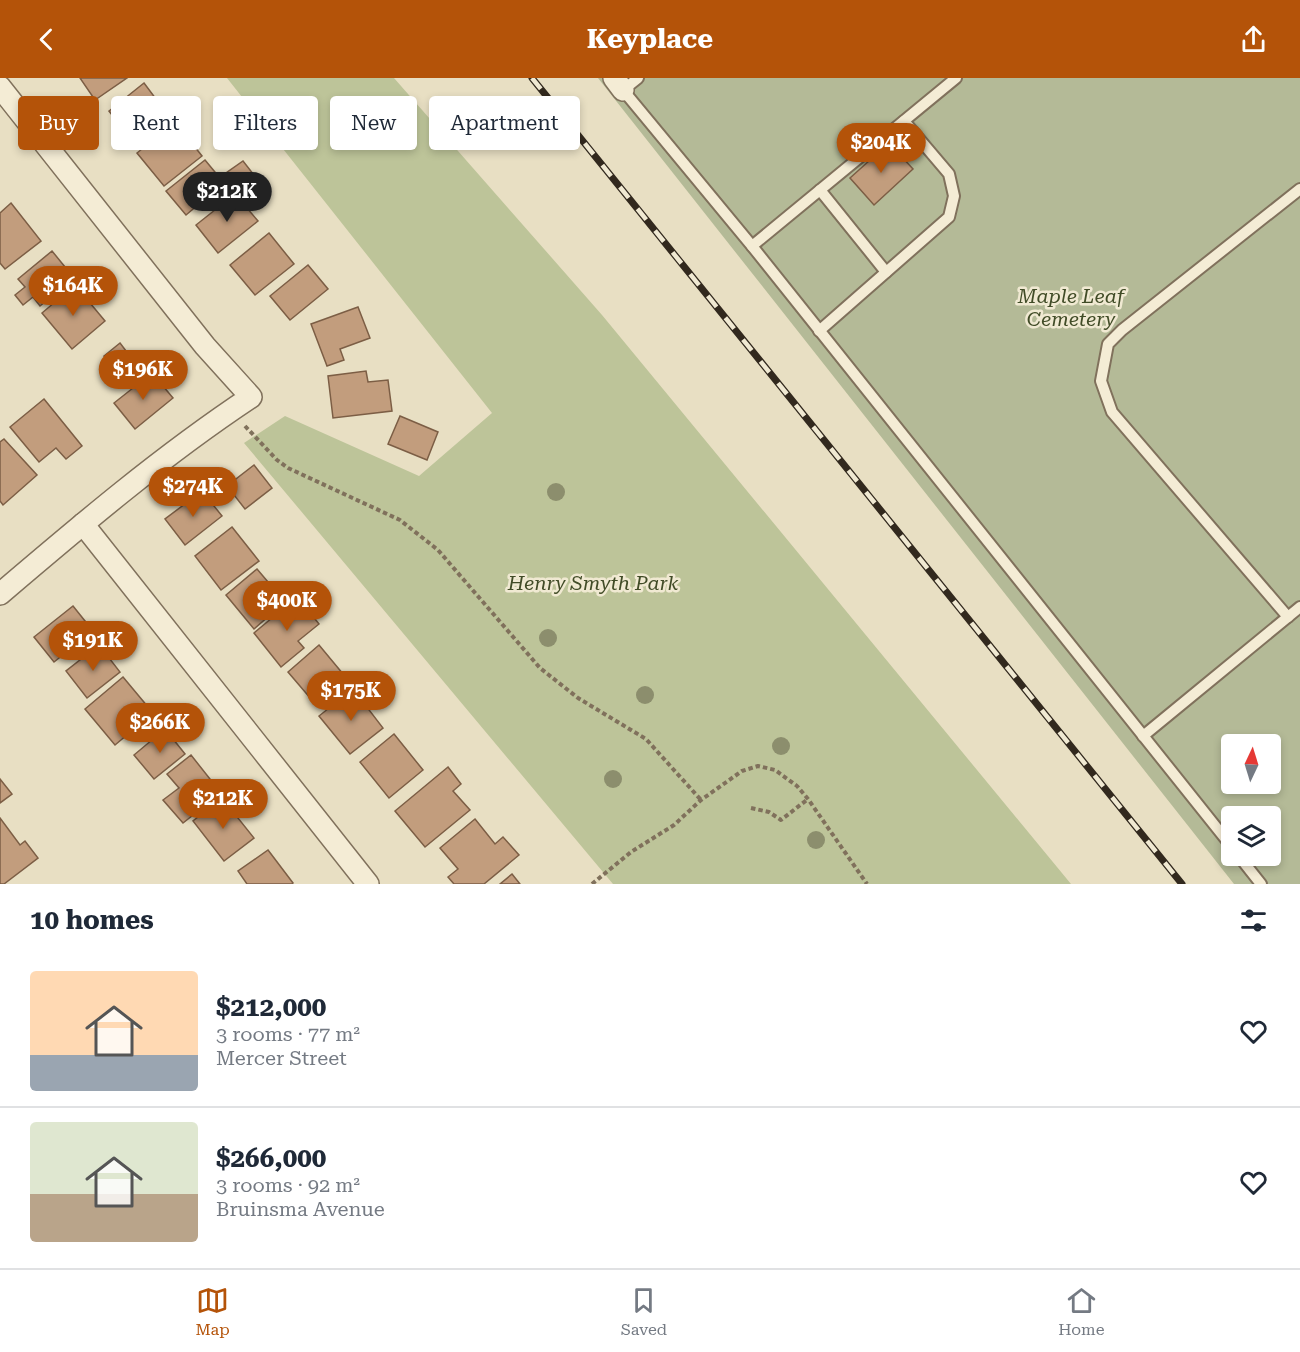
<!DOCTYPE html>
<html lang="en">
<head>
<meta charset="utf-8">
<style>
	:root { --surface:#fff; --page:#f6f6f7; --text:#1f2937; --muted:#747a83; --line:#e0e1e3; --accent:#b45309 }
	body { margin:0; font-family:"Roboto Serif",serif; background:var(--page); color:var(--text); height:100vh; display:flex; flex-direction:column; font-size:22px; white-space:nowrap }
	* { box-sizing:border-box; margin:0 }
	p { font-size:20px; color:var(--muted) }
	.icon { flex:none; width:33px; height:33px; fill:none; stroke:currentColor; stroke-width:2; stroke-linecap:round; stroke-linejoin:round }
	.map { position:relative; height:806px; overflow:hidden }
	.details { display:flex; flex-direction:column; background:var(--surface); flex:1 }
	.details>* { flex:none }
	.top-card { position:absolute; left:18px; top:18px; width:600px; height:54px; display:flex; gap:12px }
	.needle { width:39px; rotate:4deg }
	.buttons { position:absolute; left:1221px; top:656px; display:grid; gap:12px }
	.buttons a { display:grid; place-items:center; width:60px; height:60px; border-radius:6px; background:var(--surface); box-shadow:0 3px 9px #0003; font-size:30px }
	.price { position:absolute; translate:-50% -51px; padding:0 14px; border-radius:21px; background:var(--accent); color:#fff; font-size:20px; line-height:39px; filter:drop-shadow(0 2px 3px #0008) }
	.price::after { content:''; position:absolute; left:50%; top:36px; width:18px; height:14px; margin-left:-9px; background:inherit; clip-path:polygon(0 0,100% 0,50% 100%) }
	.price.selected { background:#222; color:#fff }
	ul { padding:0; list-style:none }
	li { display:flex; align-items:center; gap:18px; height:150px; padding:0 30px }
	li+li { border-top:2px solid var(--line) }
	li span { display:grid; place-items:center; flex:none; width:168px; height:120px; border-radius:6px; color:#555 }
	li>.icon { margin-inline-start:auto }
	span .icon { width:72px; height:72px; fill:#fffc; stroke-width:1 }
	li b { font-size:26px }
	h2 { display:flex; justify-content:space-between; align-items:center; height:72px; padding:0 30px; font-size:26px }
	.pill { padding:0 21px; border-radius:6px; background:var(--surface); box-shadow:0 3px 9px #0003; font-size:21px; line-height:54px }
	.pill.selected { background:var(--accent); color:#fff }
	header { display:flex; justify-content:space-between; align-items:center; height:78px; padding:0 30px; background:var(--accent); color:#fff; font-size:27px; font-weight:700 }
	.menu { display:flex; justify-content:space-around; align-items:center; height:84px; border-top:2px solid var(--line); background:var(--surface); font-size:16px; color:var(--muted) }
	.menu a { display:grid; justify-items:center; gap:3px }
	.menu .selected { color:var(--accent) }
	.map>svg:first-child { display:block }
</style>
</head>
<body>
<header><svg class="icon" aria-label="back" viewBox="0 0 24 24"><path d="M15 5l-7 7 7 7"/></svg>Keyplace<svg class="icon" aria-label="share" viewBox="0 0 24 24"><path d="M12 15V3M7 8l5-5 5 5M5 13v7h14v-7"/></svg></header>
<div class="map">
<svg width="1300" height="806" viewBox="0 0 1300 806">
	<rect width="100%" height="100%" fill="#e8dfc3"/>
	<path fill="#bdc499" d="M227,0h167l208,237 469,569h-458l-369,-441 41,-27 134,60 73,-63z"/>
	<path fill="#b4ba97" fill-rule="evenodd" d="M598,0h702v806h-66zM1232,666h38v39h-38zM1232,738h38v39h-38z"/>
	<g fill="#c29d7d" stroke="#7c5e45" stroke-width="1.5">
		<path d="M80,0h47l-32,22z"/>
		<path d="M144,5l21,28 -35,27 -21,-27z"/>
		<path d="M175,44l27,34 -38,30 -27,-33z"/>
		<path d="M889,65l24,26 -39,36 -24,-27z"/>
		<path d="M205,82l19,23 -38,32 -20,-24z"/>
		<path d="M243,83l11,14 -17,13 -11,-15z"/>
		<path d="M235,116l23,27 -40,32 -22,-28z"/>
		<path d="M11,125l30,38 -36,28 -5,-6v-50z"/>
		<path d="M269,155l25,31 -39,31 -25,-30z"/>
		<path d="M52,173l22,27 -34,28 -7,-9 -10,8 -8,-10 10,-8 -7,-8z"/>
		<path d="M308,187l20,24 -38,31 -20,-24z"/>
		<path d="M75,207l30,36 -33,28 -30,-36z"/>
		<path d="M358,229l12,31 -30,11 4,11 -17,6 -16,-42z"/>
		<path d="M120,265l16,21 -16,12 -16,-20z"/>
		<path d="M366,293l2,11 20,-2 4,31 -59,7 -5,-42z"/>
		<path d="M152,295l21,25 -38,31 -21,-26z"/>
		<path d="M44,321l38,47 -16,13 -10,-11 -17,14 -29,-35z"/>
		<path d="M400,338l38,16 -11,28 -39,-16z"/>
		<path d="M4,361l33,36 -34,30 -3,-4v-59z"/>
		<path d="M254,387l18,23 -27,21 -18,-23z"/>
		<path d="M202,413l20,25 -37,29 -20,-26z"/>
		<path d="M232,449l27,34 -38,29 -26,-34z"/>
		<path d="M257,491l28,33 -31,27 -28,-34z"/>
		<path d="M297,519l22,27 -21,17 6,7 -23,19 -27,-34z"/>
		<path d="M73,528l20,25 -39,31 -20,-25z"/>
		<path d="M99,567l21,27 -33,26 -21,-27z"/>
		<path d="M319,567l29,35 -31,26 -29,-34z"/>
		<path d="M123,599l30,36 -38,32 -30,-36z"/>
		<path d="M353,611l30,39 -33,26 -31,-38z"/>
		<path d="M165,651l20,25 -31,25 -20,-24z"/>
		<path d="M394,656l29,36 -34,28 -29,-36z"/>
		<path d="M191,677l30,38 -38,30 -20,-23 16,-12 -12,-14z"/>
		<path d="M448,689l13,17 -8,7 17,19 -45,37 -30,-36z"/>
		<path d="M0,701l12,15 -12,9z"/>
		<path d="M222,720l32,40 -30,23 -31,-40z"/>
		<path d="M0,740l20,27 5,-4 13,17 -34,26h-4z"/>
		<path d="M475,741l20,25 8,-7 16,18 -35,29h-30l-6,-7 10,-8 -18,-21z"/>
		<path d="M268,772l25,33 -1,1h-45l-9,-13z"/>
		<path d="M512,796l8,10h-20z"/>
	</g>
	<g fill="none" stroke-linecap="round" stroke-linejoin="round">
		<g stroke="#80715c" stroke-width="14">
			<g id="lane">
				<path d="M638,0l-15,12 129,156 480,601"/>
				<path d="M820,112l66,82"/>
				<path d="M752,168l204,-168"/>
				<path d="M819,253l130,-114 5,-21 -5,-22 -45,-53"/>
				<path d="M1288,539l-176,-205 -11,-31 7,-37 14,-14 178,-141"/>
				<path d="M1143,658l157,-129"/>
				<path d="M1238,777l23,29"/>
			</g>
		</g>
		<g stroke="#80715c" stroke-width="24">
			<g id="street">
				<path d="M614,0l9,12"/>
				<path d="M0,9l205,259 46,51c-89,59 -170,128 -251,197"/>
				<path d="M83,446l285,360"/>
			</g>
		</g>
		<g stroke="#80715c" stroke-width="4" stroke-dasharray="4.5 3" stroke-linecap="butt">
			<path d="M245,348l32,34 11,8 112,52 38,30 102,118 38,30 68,41 55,61"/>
			<path d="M751,730l18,4 12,8 27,-21"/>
			<path d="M592,806l39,-32 43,-27 27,-25 41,-29 16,-5 17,4 22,16 11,13 59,85"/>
		</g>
		<use href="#lane" stroke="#f4ecd5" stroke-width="10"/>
		<use href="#street" stroke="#f4ecd5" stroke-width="21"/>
		<g stroke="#32291e" stroke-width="7">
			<path id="rail" d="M532,0l650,806"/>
		</g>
		<use href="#rail" stroke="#f0e9d2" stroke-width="4.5" stroke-dasharray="14" stroke-linecap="butt"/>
	</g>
	<g fill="#8c8e6d">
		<circle cx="556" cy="414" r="9"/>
		<circle cx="548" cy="560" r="9"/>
		<circle cx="645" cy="617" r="9"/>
		<circle cx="781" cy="668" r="9"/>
		<circle cx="613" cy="701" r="9"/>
		<circle cx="816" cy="762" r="9"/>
	</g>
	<g text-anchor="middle" stroke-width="5" stroke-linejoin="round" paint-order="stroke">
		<g font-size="20" font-style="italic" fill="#414c27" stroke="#f0e9d2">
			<text x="1071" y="225">Maple Leaf<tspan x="1071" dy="23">Cemetery</tspan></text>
			<text x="593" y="512">Henry Smyth Park</text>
		</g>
	</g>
</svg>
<div class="buttons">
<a><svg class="needle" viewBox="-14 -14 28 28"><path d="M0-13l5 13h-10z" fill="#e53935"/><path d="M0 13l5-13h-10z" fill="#747a83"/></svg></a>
<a><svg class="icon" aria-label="layers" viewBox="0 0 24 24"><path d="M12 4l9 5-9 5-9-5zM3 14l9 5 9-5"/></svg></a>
</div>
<b class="price" style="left:881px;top:96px">$204K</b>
<b class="price selected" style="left:227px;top:145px">$212K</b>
<b class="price" style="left:73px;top:239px">$164K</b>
<b class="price" style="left:143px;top:323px">$196K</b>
<b class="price" style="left:193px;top:440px">$274K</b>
<b class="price" style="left:287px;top:554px">$400K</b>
<b class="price" style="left:93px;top:594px">$191K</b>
<b class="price" style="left:351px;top:644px">$175K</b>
<b class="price" style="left:160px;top:676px">$266K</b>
<b class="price" style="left:223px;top:752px">$212K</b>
<div class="top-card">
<a class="pill selected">Buy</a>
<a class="pill">Rent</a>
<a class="pill">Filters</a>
<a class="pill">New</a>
<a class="pill">Apartment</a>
</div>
</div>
<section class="details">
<h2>10 homes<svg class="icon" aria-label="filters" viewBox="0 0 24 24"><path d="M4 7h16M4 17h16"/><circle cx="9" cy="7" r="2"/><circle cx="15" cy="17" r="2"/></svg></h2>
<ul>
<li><span style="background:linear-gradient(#ffd9b3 70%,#9aa5b1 0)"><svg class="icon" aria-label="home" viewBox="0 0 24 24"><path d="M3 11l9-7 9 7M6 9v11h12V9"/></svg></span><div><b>$212,000</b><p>3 rooms · 77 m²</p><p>Mercer Street</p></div><svg class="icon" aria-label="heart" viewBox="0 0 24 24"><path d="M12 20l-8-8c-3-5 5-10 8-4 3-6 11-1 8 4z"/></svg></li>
<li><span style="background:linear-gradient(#dfe7d0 60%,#b9a48a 0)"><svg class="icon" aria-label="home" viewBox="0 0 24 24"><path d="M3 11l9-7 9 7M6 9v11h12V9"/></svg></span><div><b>$266,000</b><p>3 rooms · 92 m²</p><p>Bruinsma Avenue</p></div><svg class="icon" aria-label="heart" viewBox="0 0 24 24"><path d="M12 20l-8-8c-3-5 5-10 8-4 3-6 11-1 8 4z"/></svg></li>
</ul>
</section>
<nav class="menu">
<a class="selected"><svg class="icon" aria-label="map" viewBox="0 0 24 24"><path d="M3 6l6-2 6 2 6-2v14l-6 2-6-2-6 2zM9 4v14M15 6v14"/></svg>Map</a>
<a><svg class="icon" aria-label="saved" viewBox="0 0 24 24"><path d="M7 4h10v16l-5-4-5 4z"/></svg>Saved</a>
<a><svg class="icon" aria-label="home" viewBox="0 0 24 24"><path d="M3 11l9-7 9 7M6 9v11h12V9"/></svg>Home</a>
</nav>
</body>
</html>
